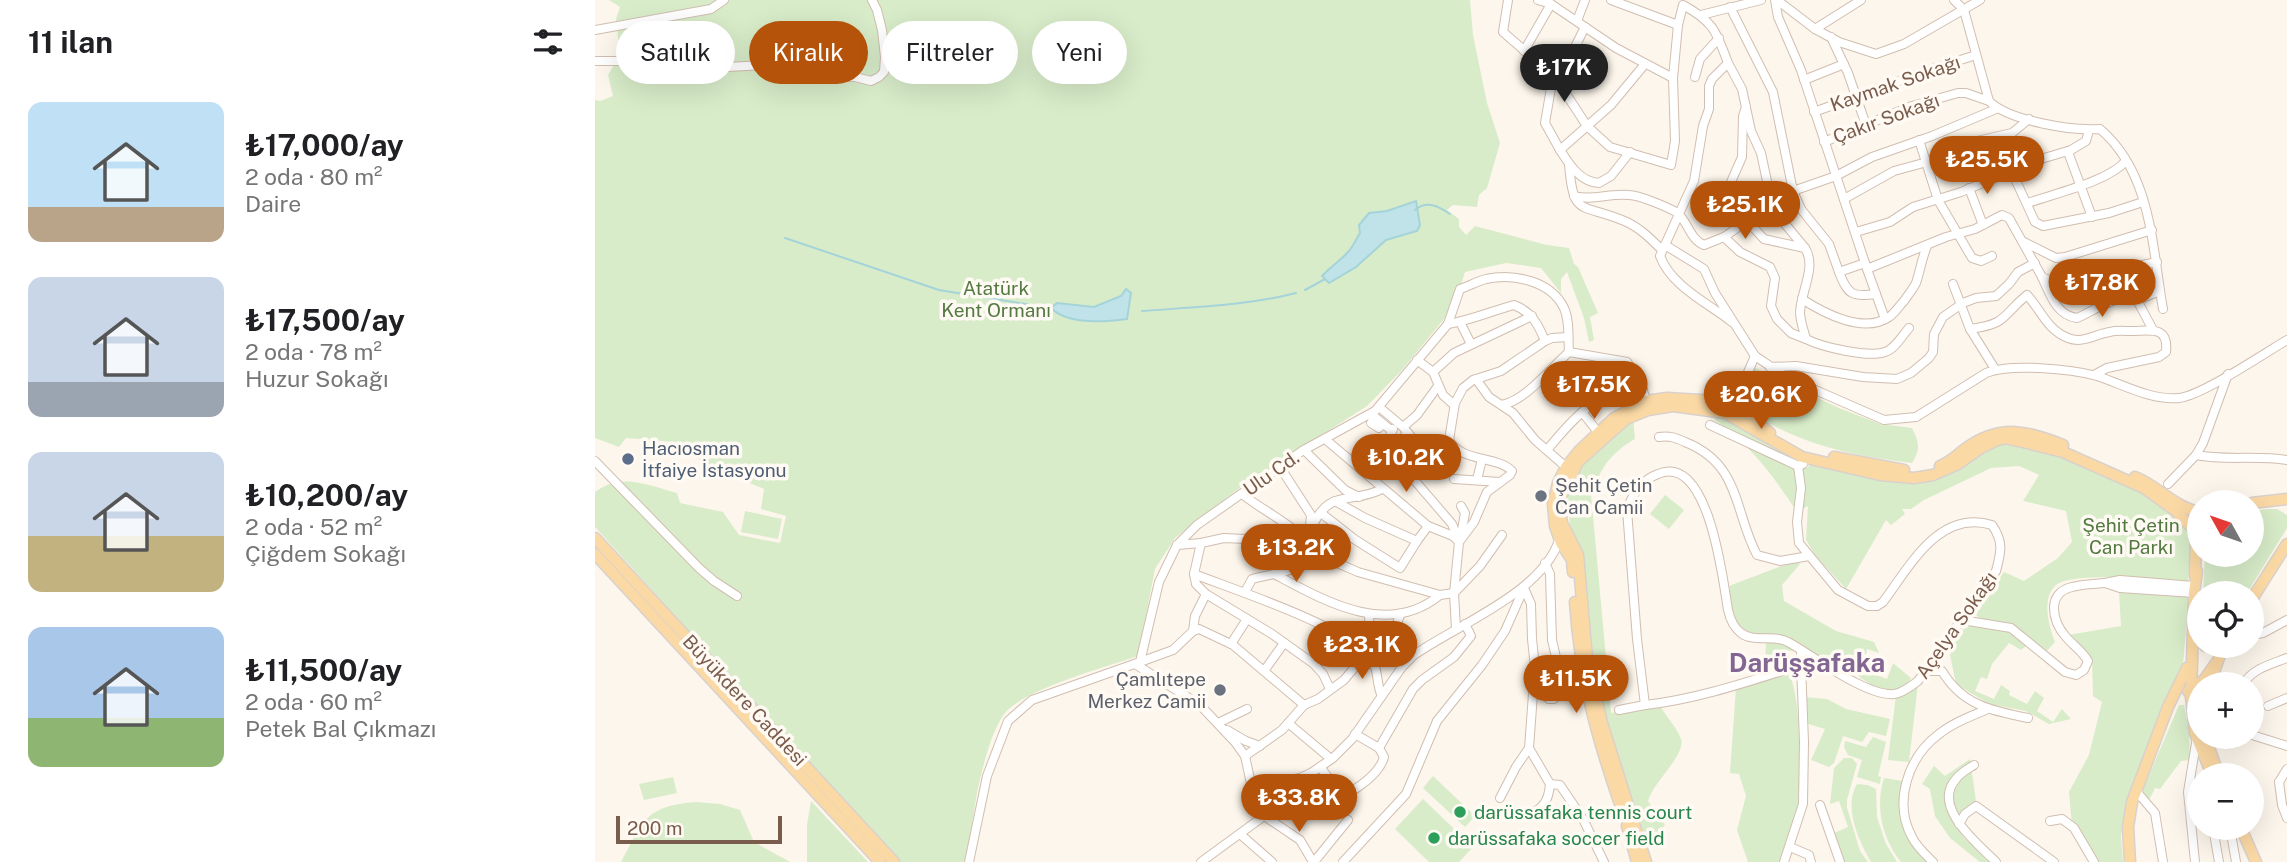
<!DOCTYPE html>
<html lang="tr">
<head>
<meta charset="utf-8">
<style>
	:root { --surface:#fff; --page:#f6f6f6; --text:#202124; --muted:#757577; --accent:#b45309 }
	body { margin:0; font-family:"Public Sans",sans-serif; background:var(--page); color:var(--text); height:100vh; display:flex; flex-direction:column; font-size:26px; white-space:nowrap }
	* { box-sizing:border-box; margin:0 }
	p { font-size:23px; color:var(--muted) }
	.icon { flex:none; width:38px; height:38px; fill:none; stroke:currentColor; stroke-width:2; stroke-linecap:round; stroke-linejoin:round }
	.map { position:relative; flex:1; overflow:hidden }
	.side { display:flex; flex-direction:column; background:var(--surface); width:595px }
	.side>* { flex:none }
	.hud { position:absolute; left:21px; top:21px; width:665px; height:63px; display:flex; gap:14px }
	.needle { width:46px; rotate:310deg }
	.fabs { position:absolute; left:1592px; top:490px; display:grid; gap:14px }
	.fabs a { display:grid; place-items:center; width:77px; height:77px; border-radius:50%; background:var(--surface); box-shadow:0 7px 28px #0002; font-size:35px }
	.scale { position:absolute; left:21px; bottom:18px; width:166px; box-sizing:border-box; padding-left:7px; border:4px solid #7a5c4d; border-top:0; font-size:19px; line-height:24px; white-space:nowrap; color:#7a5c4d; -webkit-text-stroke:5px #fffaf3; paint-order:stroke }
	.price { position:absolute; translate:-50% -60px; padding:0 16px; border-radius:24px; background:var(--accent); color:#fff; font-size:23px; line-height:46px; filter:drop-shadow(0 2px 4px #0008) }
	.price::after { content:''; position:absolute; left:50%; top:42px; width:21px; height:16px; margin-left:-10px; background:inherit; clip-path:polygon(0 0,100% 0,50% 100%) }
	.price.selected { background:#222; color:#fff }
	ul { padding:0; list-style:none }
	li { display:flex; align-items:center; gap:21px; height:175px; padding:0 28px }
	li span { display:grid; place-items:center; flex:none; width:196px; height:140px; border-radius:14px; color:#555 }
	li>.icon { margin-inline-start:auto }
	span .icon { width:84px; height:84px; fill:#fffc; stroke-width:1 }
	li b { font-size:30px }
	h2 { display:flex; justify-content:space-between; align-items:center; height:84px; padding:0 28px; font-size:30px }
	.tag { padding:0 24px; border-radius:32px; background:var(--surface); box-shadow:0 7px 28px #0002; font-size:24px; line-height:63px }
	.tag.selected { background:var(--accent); color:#fff }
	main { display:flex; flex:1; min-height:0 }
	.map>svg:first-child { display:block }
</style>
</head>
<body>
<main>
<section class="side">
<h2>11 ilan<svg class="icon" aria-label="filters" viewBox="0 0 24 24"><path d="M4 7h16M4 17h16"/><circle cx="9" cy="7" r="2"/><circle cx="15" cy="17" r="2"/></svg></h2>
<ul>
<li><span style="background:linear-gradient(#bfe0f5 75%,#b9a48a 0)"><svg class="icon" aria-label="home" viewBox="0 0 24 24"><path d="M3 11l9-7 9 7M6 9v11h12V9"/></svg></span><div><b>₺17,000/ay</b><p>2 oda · 80 m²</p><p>Daire</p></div></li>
<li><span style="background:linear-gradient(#c9d6e8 75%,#9aa5b1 0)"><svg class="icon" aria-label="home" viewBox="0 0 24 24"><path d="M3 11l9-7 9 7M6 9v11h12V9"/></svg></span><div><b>₺17,500/ay</b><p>2 oda · 78 m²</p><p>Huzur Sokağı</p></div></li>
<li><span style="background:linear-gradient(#c9d6e8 60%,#c2b280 0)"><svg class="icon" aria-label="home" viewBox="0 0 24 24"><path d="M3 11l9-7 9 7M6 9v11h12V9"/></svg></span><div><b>₺10,200/ay</b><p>2 oda · 52 m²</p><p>Çiğdem Sokağı</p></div></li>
<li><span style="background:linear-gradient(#a9c7e8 65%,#8fb573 0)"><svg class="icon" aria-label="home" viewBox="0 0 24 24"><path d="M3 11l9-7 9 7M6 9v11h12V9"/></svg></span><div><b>₺11,500/ay</b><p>2 oda · 60 m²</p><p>Petek Bal Çıkmazı</p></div></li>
</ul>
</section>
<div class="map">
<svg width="1692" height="862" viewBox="0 0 1692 862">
	<rect width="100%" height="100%" fill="#fdf6ec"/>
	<g fill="#d8ecc9">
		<path d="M14,0h861l3,35 14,68 13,40 -13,45 -8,7 -2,12 -24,-2 -6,5 12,9v8l7,8 9,-9 72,19 22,3 5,16 4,3 20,46 -8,4 4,23 -5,2 -5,-24 -17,-46 -6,7v14l-20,-25 -35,-5 -41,9 -4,13 -17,34 -42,51 -35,36 -125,80 -67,52 -20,31 -17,87c-31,11 -120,34 -136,61 -12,20 -19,49 -24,71 -5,25 -7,50 -14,74h-66l-303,-335v-35c26,-20 53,-7 82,1l3,10 43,9 16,23 41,8 6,-27 -25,-7 3,-20 -57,-24 -32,-23 -49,-4 -7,9 -24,-9v-338l5,1 13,-5 -5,-21 12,-20 -4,-36 4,-12z"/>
		<path d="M1160,368l84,40 41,16 32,4c7,14 9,21 0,35 -51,-6 -97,-15 -142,-39 -9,-4 -22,-8 -24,-20 -3,-11 6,-26 9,-36z"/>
		<path d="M1124,414l70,38 7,19 12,-4 6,-6 104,21 79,-38 21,-2 36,8 94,43 41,36 3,5 -4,48c-25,-2 -115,-11 -132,3 -15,13 -7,42 -1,57l-8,9 -35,-27 -32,-5 -5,-5 29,-42 20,9 34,-23 14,-16 -6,-31 -43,-10 16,-26 -20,-9 -28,2 -67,32 -13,9h-9l3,5 -14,11 -5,-5 -40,69 -30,-33 -10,-16 2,-34 -11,6c-25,-38 -45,-65 -83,-93z"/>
		<path d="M1038,417l2,22c-26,15 -33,28 -44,55l20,219 33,-6 16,-1c6,10 17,22 21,33 5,16 -28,43 -33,62l17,24 -20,23 -21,-53 -33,-136 -21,-132 -2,-31 13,-33z"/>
		<path d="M1070,495l19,15 -15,19 -19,-15z"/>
		<path d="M1671,509h11l10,6v13l-40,65h-44l2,-38h47v-43z"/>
		<path d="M150,511l37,8 -4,20 -37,-7z"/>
		<path d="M1202,560l3,4 -18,21 2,16 52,30 38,11 5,11 -12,-4 -4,21 24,9 6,-16 18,15c-4,6 -10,11 -17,12 -15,3 -29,-10 -40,-17 -19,-11 -53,-27 -74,-21l2,13 -17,7 1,-31c-35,-18 -32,-16 -37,-55z"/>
		<path d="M1524,592l70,5 -6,67 -55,131 -7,41 2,26h-32l-19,-35 -3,-35 20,-37 13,-53 -9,-6 -1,-37 -24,-24 53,-9z"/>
		<path d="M1378,624l32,6 21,16 -5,4 -12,-7 -17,21 -5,15 -6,-2 -6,14 19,8 7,-14 9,6 -1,4 18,9 8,-13 9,7 -7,13 16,11 9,-13 9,10 -22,5 -23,-13 -37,-7 -33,-20 -6,-29 9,-23z"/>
		<path d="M1193,673c14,19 12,105 10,131 -2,19 -10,40 -17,58h-33l-11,-32 9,-34 -7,-22 -9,-1 6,-86z"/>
		<path d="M1323,684l-9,78 -21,-2 8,-65z"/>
		<path d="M1209,697l23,2 19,10 44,10 -4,17 -17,-4 -7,10 -19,-6 -9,27 -5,4 -15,-6 -3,-1 14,-31 -20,-6z"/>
		<path d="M1584,705h5c4,19 7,36 5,55l-8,1 -21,28 -5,-1 -6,12 -8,-6z"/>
		<path d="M1278,737l13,5 -8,34 3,1 -1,7 -23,-7 5,-17 -14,-5 -4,-8 1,-6 21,6z"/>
		<path d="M1249,758h8l5,6 -10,36v8l13,43 8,11h-26l-10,-28 16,-7 -9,-26 -9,3 4,-36z"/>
		<path d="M1375,759l6,42 -22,19 10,18 27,24h-11l-30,-24 -15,-22 -5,-27 -8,-5 12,-18 11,10z"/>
		<path d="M838,776l42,40 -10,11 -42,-39z"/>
		<path d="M78,777l4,16 -33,7 -5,-16z"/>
		<path d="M1289,778l19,3 -2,29 26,52h-26c-19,-24 -26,-55 -17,-84z"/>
		<path d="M1262,784l11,1 8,4 1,28 9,27 11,18h-26c-12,-21 -28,-55 -14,-78z"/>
		<path d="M828,799l50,48 -14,15h-30l-34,-33z"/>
		<path d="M216,801l57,61h-61v-37z"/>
		<path d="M101,802l24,2 20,6 14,32 36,20h-169c23,-42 24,-56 75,-60z"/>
	</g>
	<g fill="#bfe3e8" stroke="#a5d3da" stroke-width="2">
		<path d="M821,201l4,24 -3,6 -31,9 -30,27 -27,16 -7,-7c8,-9 19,-16 26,-24 5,-5 8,-13 12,-19l-1,-8 10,-12 18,-2z"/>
		<path d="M531,289l5,4 -4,26c-22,3 -59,6 -76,-11l6,-5 37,4 27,-11z"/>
	</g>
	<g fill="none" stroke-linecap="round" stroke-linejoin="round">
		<g stroke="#a5d3da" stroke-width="2">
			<path d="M820,210c12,-10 23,-4 35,4"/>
			<path d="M190,238l154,52 111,18"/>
			<path d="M710,290l20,-11"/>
			<path d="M547,311c52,-4 103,-5 154,-18"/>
		</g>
		<g stroke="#d1beb0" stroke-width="10">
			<g id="minor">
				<path d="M913,0l-5,32 52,45 32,49 23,21 61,18 4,-24 -2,-63 5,-53"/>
				<path d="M943,0l13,4 65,44 57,30"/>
				<path d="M1016,0l67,25 5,-20c31,17 33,26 45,58l-16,16 -3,7v23l-6,17 -9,55 -34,75c11,30 48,47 72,66"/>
				<path d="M1180,0l3,17 23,53 66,199 79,-32 29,-8 27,-14 7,3 33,59 11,5 21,2 12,-2 28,-11 43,-9"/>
				<path d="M1182,0l38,29 24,13 37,12 28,-10 76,-44"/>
				<path d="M1359,0l10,10 25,91c20,20 83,30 111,28 52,44 52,119 63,180"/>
				<path d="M1135,7l43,85 20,99 43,-15 36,-19 60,-21 64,-27"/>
				<path d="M1106,15l60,-15"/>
				<path d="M982,21l8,-21"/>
				<path d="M1220,29l46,-29"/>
				<path d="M0,30l116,-21 13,-9"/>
				<path d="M1236,37l17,36 18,52"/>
				<path d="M929,51l27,-47"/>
				<path d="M0,61h70l63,6 53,-3 43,11 31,2 16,4 8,-4 5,-5 1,-15 -3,-27 -5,-20 -5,-10"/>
				<path d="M1133,63l14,26 9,42 10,22 10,47 22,-9 8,18 28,35 10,28 26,-9"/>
				<path d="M960,77l-4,11 -6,35 15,27"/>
				<path d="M1100,77l5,-18 19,-21"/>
				<path d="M1209,80l40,-16"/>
				<path d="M963,81l27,-54"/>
				<path d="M1151,107l-3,9 -1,41 -11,25v11l7,18 26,28 41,9 -29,-35 -5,-13"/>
				<path d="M1219,112l115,-42 47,-15"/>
				<path d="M1324,140l19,60 34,58 9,3 11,-5"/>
				<path d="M1229,142l88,-36 46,-13h8l23,8"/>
				<path d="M1035,152l-19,24 -12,7c-19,-1 -30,-19 -39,-33l51,-45 34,-41"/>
				<path d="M1473,152l24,65"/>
				<path d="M974,164c4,53 11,39 53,56 16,6 28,18 40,30"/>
				<path d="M1416,170l24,52 8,4 66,-13 34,-11"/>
				<path d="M1374,188l14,37"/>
				<path d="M979,196c19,5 35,-3 55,-1 10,0 38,12 47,17 12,8 13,27 28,33l20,-8 16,15 30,15 5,11 -4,28 6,13 14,14 15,6"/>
				<path d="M1249,199l50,-28 44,-12 39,-18 35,-8 17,-14"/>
				<path d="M1433,203c28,-10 79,-21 98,-42"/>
				<path d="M1261,232l34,-10 23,-15 48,-15 80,-33 30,-9 15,-9 3,-11"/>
				<path d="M1129,237l23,-16"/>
				<path d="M1429,242l32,16 9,-1 87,-27"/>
				<path d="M1070,245l39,24 11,24 40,63 33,22 96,42 32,-3 70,-44c24,-10 85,-4 111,3 25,8 55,25 82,22 24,-3 84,-44 108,-58"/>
				<path d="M1210,248c12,19 -4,43 -5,64 0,9 4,19 6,27 16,8 62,19 79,13 10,-3 17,-16 24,-24"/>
				<path d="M1272,269l18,50"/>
				<path d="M1244,272c9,23 13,25 37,22"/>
				<path d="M1447,277c8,17 14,38 35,41 19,-8 39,-25 60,-18"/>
				<path d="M1358,284l17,45c38,-5 31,-13 57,-34 14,15 20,35 41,43 15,6 27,-4 42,-6 7,-2 15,-1 22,-1 17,0 37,-6 34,21l-7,5 -52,11 -13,7"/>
				<path d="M1207,299c23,15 62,35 87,18 6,-4 10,-11 15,-16 4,-6 9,-12 12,-18 4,-12 6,-25 11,-37"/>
				<path d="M865,322l11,22"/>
				<path d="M853,324c23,-4 44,-13 66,-19 18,7 24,19 31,36"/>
				<path d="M1375,329l25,40"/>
				<path d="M1558,330l-16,-30 23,-9"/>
				<path d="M822,360l16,12 21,-19 78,-37"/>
				<path d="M1175,367l26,-1 67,11 34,2 14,-6 18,-15 4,-6 1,-18 9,-17 20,-14 13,-5 20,-2 13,-12 9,-12 17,-9"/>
				<path d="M838,372l10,23 11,10"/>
				<path d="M881,379l13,18 24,16 22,27 31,27"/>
				<path d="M1140,402l20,-46"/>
				<path d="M907,405c24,-5 48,-36 67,-53"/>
				<path d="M784,407l24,20 14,-12 21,-29"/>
				<path d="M987,412l16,20"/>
				<path d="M788,424l-4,4 -8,-5 4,-6 17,14"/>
				<path d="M1115,425l88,41 5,-2"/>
				<path d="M808,427l14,17 32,-4"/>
				<path d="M798,429l-7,15v5l9,4 1,-3"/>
				<path d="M813,433l-8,7 -4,10 13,4"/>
				<path d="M1064,437c10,-2 17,1 26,5 56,22 49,70 72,113l23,6 29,-5"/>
				<path d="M730,439l103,87 25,10 6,6 -5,51 2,36"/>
				<path d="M822,444l-8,10 -2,9 3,12 42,49 6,15"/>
				<path d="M709,450l41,40 14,7"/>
				<path d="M952,450c25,-30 53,-64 96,-60"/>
				<path d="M1601,455c30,6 60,0 91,5"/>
				<path d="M0,461l104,107 15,13 23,15"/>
				<path d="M1203,466l3,22 -4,34 2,21 39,47 30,16h9l6,-4c27,-36 56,-93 109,-77 12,17 9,27 4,46l-78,110c-7,5 -15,12 -24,13 -27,3 -82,-39 -106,-52 -14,-8 -34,1 -47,-9 -8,-6 -11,-14 -13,-23 -5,-29 -19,-158 -70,-136 -16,6 -26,21 -31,36l10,129 8,66c53,-6 105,-24 156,-40v-14"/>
				<path d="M685,467l31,48 -1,11"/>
				<path d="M859,479l46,3"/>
				<path d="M882,480l5,-21"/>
				<path d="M1573,484l28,-29 7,-12 25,-69"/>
				<path d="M647,494c17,14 54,33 64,48"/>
				<path d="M740,501l30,17 52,23 11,-15"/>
				<path d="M726,513l33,26 46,29 17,-27"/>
				<path d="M866,535l4,-22 -4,-7"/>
				<path d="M711,542c6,-16 14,-38 33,-42 15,-4 28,-3 43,-11"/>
				<path d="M864,542l15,-20 13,-30 23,-17 2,-4c-16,-16 -50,-8 -63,-31l6,-37 8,-15 10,-8 28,-9 44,-30 7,-3 16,-1"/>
				<path d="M606,543l-7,31c38,15 158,54 178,86 7,11 4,25 10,36"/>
				<path d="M582,545l24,-2 23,-5 82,4 29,20 23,10 82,23 14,-2 26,-27 22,-31"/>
				<path d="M599,574l2,10 10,10 66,40 42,30 9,10 7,15"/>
				<path d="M681,575c49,26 112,63 164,20"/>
				<path d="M929,588l7,16 1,35 5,47 -4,8 -4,54 21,36 10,1 23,34 21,43"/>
				<path d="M650,592l7,-13c25,-7 49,-6 67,-28"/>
				<path d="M1599,593l-74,-5 -15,-5 15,-3 74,6"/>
				<path d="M1367,620l49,8 54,44 11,3 8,-5 4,-9c-6,-10 -14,-15 -22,-24 -14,-16 -20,-44 6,-50 10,-3 23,-3 33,-4"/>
				<path d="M598,631l2,-15 11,-22"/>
				<path d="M1657,635l11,-2 24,-13"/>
				<path d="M775,639l17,-3 10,-13 4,-10"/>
				<path d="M636,644l16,-25"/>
				<path d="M545,662l33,-12 20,-19 6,-2 34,16 71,60 14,-6 26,-19 11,-13 15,-28 -1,-25"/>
				<path d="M540,664l65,41 35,37 10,14 12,55 43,29 13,22"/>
				<path d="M669,671l20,-28"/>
				<path d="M1331,671h16c20,34 50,40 86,47"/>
				<path d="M1649,684c7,-15 28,-20 43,-26"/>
				<path d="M942,686l12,13h5l6,-7 1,-13 -9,-39 -2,-66 -5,-11"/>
				<path d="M1673,706l19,-8"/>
				<path d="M1024,710l26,-5"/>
				<path d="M623,723l29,-14"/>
				<path d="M693,723l43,36"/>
				<path d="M632,730l19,11 14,5"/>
				<path d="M1657,735l35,11"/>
				<path d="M784,748l34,-59 9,-9 32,-23 17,-21 -6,-12"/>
				<path d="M650,756l37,-26 22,-25"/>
				<path d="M1379,765c-6,4 -14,8 -18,14 -25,28 22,65 40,83"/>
				<path d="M725,767l11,14 -7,8 4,14"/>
				<path d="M1684,782l3,23 5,13"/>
				<path d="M1684,782l8,-13"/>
				<path d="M1541,791l19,22 8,49"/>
				<path d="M905,798l16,-31 13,-19"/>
				<path d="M675,801l30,18c24,-14 77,-34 84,-62l-5,-9 -24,-14"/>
				<path d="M1225,805l20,57"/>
				<path d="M939,812c12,-6 15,-16 16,-28"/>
				<path d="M1455,821l12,-2 12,9 20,34"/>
				<path d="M1364,824l6,-10 11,-8 78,56"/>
				<path d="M1618,828l6,34"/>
				<path d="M1632,828l5,11 4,23"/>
				<path d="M645,834l32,28"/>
				<path d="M1195,847l19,8 2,7"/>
				<path d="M374,862l18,-86 21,-55 24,-21 108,-38 19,-80 18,-37 20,-20 105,-74 73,-40 73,-87 12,-35c9,-3 18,-8 26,-10 28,-6 65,2 78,29 6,13 4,30 5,44l58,10 14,22 5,17"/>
				<path d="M606,862l63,-46 13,-29 9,-6 14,-3 11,-5 22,-15 19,-19 50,-72 12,-12c43,-30 129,-63 145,-115"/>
				<path d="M719,862l34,-42"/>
				<path d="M748,862l63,-68 31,-73 45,-56 23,-34 19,-43"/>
				<path d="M1189,862l19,-58 1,-62 -3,-77"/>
				<path d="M1338,862c-7,-7 -17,-16 -21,-25 -19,-35 -4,-80 27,-103 14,-11 32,-18 49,-25"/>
				<path d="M1600,862l-7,-70 9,-55"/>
			</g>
		</g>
		<g stroke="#dad1cd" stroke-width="13">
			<g id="major">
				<path d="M1239,457l70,13"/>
				<path d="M1345,466c11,-4 19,-13 28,-19 33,-23 60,-16 95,-2"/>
				<path d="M1540,477c23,9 40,31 65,35"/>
				<path d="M1657,503l35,-4"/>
				<path d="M0,538l299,324"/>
				<path d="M0,554l285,308"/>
				<path d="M1602,571l-3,22 -3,103 4,37 17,42"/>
				<path d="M978,572l-1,-12 -11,-17 -6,-17 -2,-22 5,-21 8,-16 13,-16 35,-33 32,-17 21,-3 66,4 37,31"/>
				<path d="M1657,599l35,-55"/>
				<path d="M980,602c5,74 21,133 45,202"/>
				<path d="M1610,646h10"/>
				<path d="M1615,684l13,-38"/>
				<path d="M1593,691l16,-11 12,-17"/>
				<path d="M1610,737l14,38"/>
				<path d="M1032,826l10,36"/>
				<path d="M1646,828l15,34"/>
				<path d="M1051,862l-44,-139 -15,-65 -9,-103 -16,-32 -2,-13 1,-13 17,-35 48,-43 22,-9 25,-4 52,7 77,44 78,18 34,3 19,-3 25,-11 23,-16 14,-7 10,-3 18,4 40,10 81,36 32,23 20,21 -1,44"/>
				<path d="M1535,862l-2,-35 4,-25 36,-95 19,-39"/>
			</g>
		</g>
		<use href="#minor" stroke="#fff" stroke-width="8"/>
		<use href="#major" stroke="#fbd9a5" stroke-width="10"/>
	</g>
	<circle fill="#5c6f8a" stroke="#fffaf3" stroke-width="2.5" cx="33" cy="459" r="7"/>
	<g fill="#6b7280" stroke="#fffaf3" stroke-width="2.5">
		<circle cx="946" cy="496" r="7"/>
		<circle cx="625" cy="690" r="7"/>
	</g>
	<g fill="#2e9e5b" stroke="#fffaf3" stroke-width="2.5">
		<circle cx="865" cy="812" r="7"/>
		<circle cx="839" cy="838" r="7"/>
	</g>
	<g text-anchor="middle" stroke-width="7" stroke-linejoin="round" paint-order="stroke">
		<g font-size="19" fill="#7a5c4d" stroke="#fffaf3">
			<text transform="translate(1300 83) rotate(-19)" y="7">Kaymak Sokağı</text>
			<text transform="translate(1291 118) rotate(-20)" y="7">Çakır Sokağı</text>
			<text transform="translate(676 473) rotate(-35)" y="7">Ulu Cd.</text>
			<text transform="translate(1361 625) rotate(-55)" y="7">Açelya Sokağı</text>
			<text transform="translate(150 700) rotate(47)" y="7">Büyükdere Caddesi</text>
		</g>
		<g font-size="19" fill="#537a41" stroke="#fffaf3">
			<text x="401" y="295">Atatürk<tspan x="401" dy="22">Kent Ormanı</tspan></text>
			<text x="1536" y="532">Şehit Çetin<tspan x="1536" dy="22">Can Parkı</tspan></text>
		</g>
		<g font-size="19" fill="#4e5e75" stroke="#fffaf3" text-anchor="start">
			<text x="47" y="455">Hacıosman<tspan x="47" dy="22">İtfaiye İstasyonu</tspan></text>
		</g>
		<g font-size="19" fill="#5b616d" stroke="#fffaf3" text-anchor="start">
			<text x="960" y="492">Şehit Çetin<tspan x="960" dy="22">Can Camii</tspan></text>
			<text x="611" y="686" text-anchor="end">Çamlıtepe<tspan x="611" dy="22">Merkez Camii</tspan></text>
		</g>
		<g font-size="19" fill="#27864d" stroke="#fffaf3" text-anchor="start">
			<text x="879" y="819">darüssafaka tennis court</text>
			<text x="853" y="845">darüssafaka soccer field</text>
		</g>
		<g font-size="26" font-weight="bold" fill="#846695" stroke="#fffaf3">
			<text x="1212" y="672">Darüşşafaka</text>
		</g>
	</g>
</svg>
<div class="fabs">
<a><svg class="needle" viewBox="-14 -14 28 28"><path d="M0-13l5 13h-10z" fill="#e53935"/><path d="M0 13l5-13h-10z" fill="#757577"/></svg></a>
<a><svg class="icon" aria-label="locate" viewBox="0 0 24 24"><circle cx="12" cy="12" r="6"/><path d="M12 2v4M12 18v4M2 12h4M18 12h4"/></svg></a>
<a>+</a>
<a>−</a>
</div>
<div class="scale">200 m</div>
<b class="price selected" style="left:969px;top:104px">₺17K</b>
<b class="price" style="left:1392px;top:196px">₺25.5K</b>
<b class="price" style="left:1150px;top:241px">₺25.1K</b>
<b class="price" style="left:1507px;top:319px">₺17.8K</b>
<b class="price" style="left:999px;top:421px">₺17.5K</b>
<b class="price" style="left:1166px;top:431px">₺20.6K</b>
<b class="price" style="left:811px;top:494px">₺10.2K</b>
<b class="price" style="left:701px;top:584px">₺13.2K</b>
<b class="price" style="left:767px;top:681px">₺23.1K</b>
<b class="price" style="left:981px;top:715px">₺11.5K</b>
<b class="price" style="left:704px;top:834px">₺33.8K</b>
<div class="hud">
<a class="tag">Satılık</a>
<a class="tag selected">Kiralık</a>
<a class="tag">Filtreler</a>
<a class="tag">Yeni</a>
</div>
</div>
</main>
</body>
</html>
